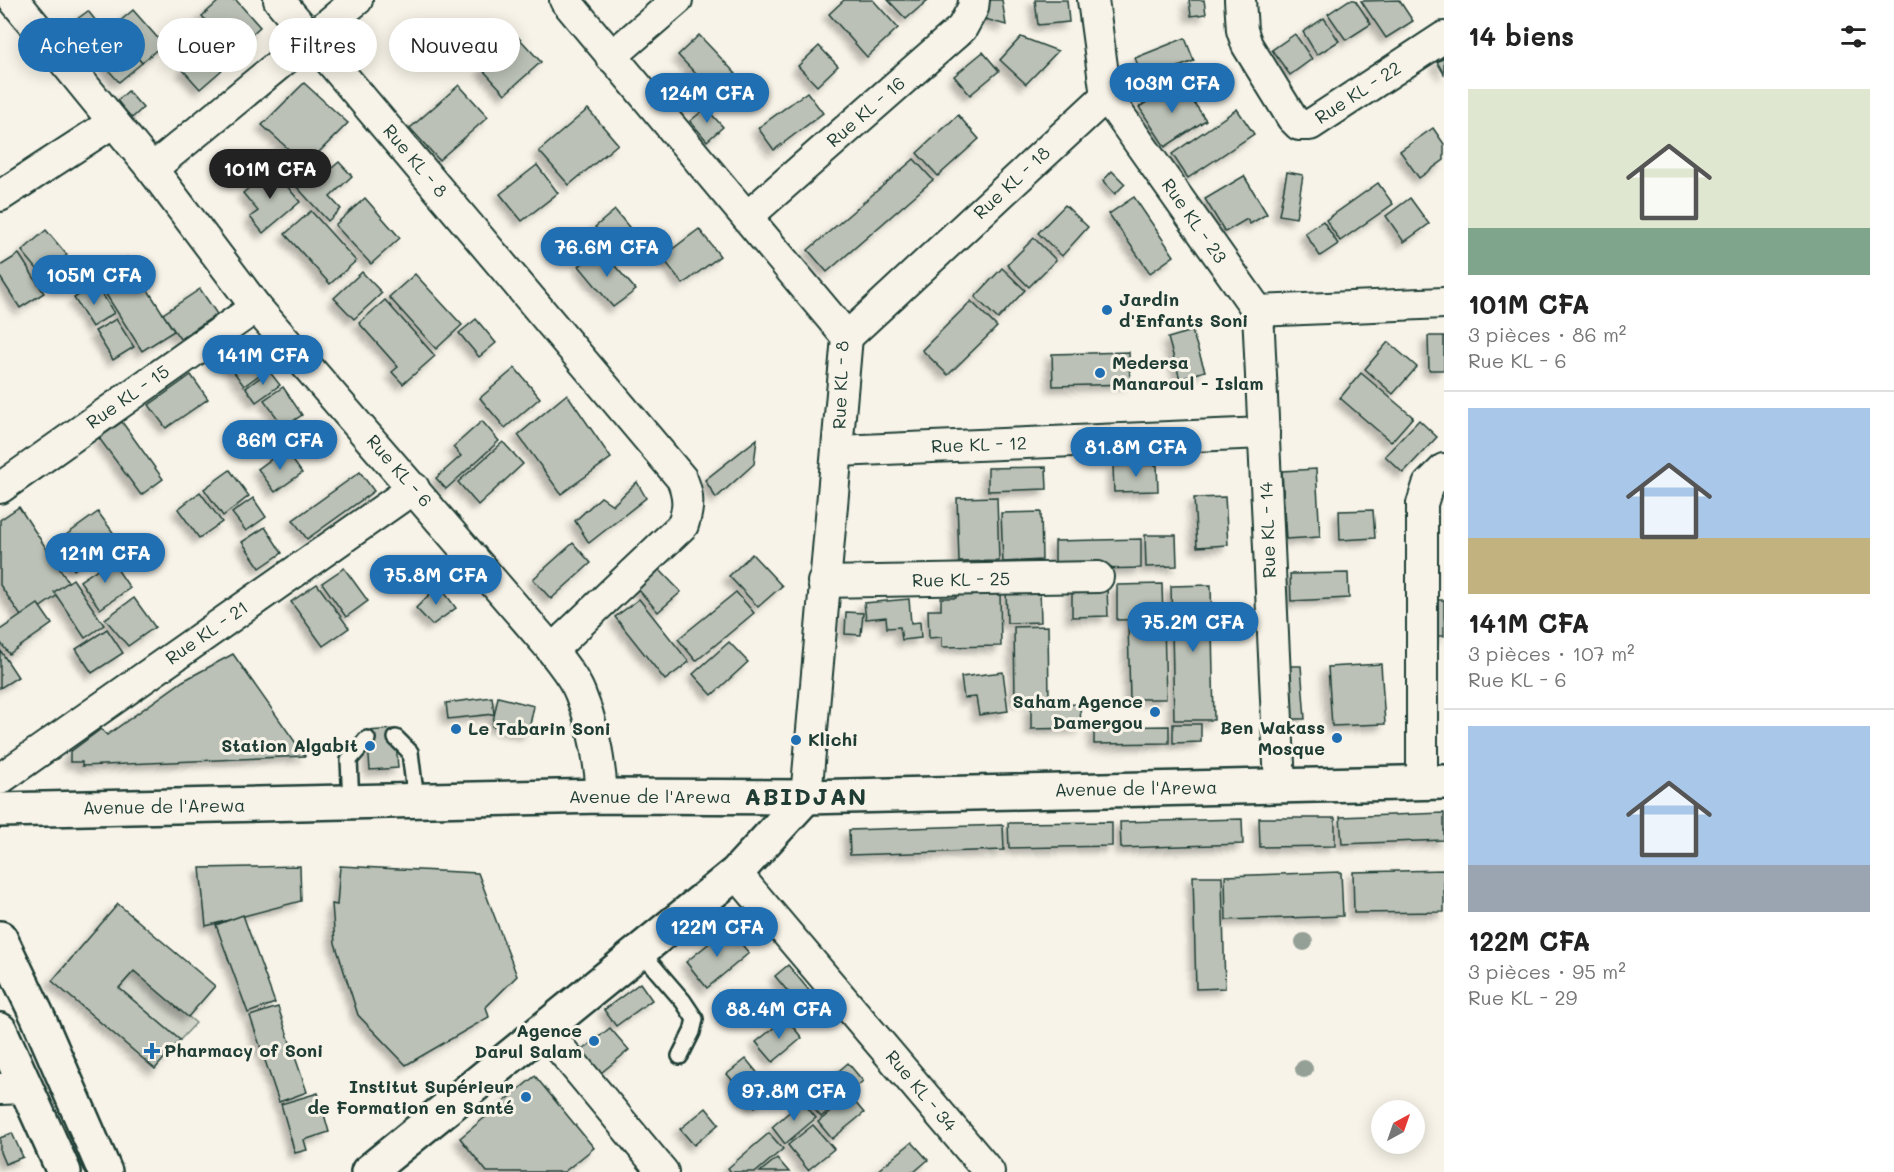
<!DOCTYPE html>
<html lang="fr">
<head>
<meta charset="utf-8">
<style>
	:root { --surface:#fff; --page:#f6f6f6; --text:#222; --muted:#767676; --line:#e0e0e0; --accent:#1f6fb2 }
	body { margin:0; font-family:Mali,sans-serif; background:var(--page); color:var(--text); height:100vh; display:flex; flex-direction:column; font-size:22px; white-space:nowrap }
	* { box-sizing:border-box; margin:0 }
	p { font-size:20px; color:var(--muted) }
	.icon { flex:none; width:33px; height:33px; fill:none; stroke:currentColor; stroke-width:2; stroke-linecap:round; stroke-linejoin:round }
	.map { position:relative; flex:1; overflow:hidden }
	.side { display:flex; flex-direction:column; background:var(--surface); width:450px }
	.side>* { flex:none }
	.hud { position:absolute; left:18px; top:18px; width:570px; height:54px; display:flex; gap:12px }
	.needle { width:39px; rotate:40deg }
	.fabs { position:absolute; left:1371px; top:1100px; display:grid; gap:12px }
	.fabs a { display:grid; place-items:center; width:54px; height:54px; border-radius:50%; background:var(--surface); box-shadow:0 3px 15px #0003; font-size:30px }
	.price { position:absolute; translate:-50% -51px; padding:0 14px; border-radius:21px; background:var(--accent); color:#fff; font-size:20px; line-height:39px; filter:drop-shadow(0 2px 3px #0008) }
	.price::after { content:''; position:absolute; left:50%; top:36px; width:18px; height:14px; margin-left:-9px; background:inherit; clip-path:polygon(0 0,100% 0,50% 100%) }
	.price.selected { background:#222; color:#fff }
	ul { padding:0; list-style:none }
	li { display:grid; align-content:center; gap:12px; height:318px; padding:0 24px }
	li+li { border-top:2px solid var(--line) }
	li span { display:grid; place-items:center; height:186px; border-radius:0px; color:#555 }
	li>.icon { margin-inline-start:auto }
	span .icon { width:108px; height:108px; fill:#fffc; stroke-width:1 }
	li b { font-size:26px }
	h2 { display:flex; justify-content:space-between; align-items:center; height:72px; padding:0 24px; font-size:26px }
	.pill { padding:0 21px; border-radius:27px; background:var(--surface); box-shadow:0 3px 15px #0003; font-size:21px; line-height:54px }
	.pill.selected { background:var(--accent); color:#fff }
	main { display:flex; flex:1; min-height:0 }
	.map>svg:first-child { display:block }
</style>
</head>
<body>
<main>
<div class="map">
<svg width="1444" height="1172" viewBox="0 0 1444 1172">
	<defs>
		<filter id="shadow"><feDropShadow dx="-5.5" dy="5.5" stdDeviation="3" flood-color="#0004"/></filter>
	</defs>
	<rect width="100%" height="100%" fill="#f7f3e8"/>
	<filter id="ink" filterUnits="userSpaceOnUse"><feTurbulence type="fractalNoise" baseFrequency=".0167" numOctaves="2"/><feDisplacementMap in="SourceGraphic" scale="12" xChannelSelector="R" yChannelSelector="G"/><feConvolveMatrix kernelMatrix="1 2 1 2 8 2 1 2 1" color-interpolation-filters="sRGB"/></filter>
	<g filter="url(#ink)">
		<path fill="#d3d5ca" stroke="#79897f" stroke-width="1.5" d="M134,971l62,52 -16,17 -61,-52z"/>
		<g fill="#bbc1b6" stroke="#1f3d34" stroke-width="1.5" filter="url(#shadow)">
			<path d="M220,0h16l24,27 -27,24 -31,-35z"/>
			<path d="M844,0h29l25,28 -31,29 -38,-43z"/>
			<path d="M888,0h40l-22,19z"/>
			<path d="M984,0h18l4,25 -21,-6z"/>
			<path d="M1035,0h32l2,22 -31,3z"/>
			<path d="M1189,0h15l2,14 -15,2z"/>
			<path d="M1349,0h6l16,24 -25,16 -18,-26z"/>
			<path d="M1399,0l14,21 -27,17 -25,-37z"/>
			<path d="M133,10l30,34 -21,19 -30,-35z"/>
			<path d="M88,11l12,15 -14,11 -13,-15z"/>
			<path d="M1324,18l15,23 -22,14 -14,-23z"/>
			<path d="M112,28l8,8 -13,12 -11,-11z"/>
			<path d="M1295,34l17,25 -22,16 -18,-25z"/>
			<path d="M699,35l37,39 -21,20 -37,-39z"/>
			<path d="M518,37l23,25 -36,32 -23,-25z"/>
			<path d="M1021,37l37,14 -32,33 -26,-24z"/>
			<path d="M1185,38l9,23 -50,19 -9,-22z"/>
			<path d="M89,40l12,11 -14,9 -9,-12z"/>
			<path d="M126,44l16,19 -23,19 -16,-18z"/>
			<path d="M819,46l19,20 -21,20 -19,-20z"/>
			<path d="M206,50l17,19 -23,20 -17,-19z"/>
			<path d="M983,52l16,19 -29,24 -16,-19z"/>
			<path d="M1444,58v16l-7,-12z"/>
			<path d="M1179,81l27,39 -41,27 -26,-40z"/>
			<path d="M304,83l44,40 -42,42 -44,-40z"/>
			<path d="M459,85l29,32 -49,43 -29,-32z"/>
			<path d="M128,91l15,17 -11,10 -15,-17z"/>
			<path d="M807,92l16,21 -49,37 -16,-22z"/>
			<path d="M706,108l17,19 -16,14 -17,-20z"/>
			<path d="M588,109l30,35 -49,41 -30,-34z"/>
			<path d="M1237,109l17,25 -66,44 -16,-24z"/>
			<path d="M958,115l21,24 -41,37 -21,-23z"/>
			<path d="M1433,128l11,16v16l-25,18 -19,-27z"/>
			<path d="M914,159l19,21 -106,92 -19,-22z"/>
			<path d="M339,162l13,14 -22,21 11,12 -13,12 -33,-36 10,-9 7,9z"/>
			<path d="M537,165l21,28 -36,28 -22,-27z"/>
			<path d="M272,168l28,34 -37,31 -13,-16 8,-6 -15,-18z"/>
			<path d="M1112,171l13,13 -10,10 -12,-13z"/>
			<path d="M1287,172l16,3 -7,43 -17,-3z"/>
			<path d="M1244,176l23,38 -17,10 -3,-5 -22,13 -20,-33z"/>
			<path d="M1378,183l15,21 -53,37 -14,-21z"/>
			<path d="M1134,197l40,59 -24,17 -41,-59z"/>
			<path d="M365,198l35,40 -29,26 -36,-39z"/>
			<path d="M1410,198l19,26 -25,18 -18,-26z"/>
			<path d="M1065,205l23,22 -26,29 -24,-23z"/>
			<path d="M615,210l26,32 -19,16 -27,-31z"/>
			<path d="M311,211l45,50 -26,23 -45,-50z"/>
			<path d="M1323,221l15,23 -18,12 -15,-23z"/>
			<path d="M699,229l21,27 -37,28 -21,-27z"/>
			<path d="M46,230l21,25 -25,20 -20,-24z"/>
			<path d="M1034,238l22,22 -27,27 -22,-22z"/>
			<path d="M601,250l35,40 -23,17 -34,-41z"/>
			<path d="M19,254l25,39 -24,15 -20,-31v-11z"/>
			<path d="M127,257l47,74 -32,20 -47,-74z"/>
			<path d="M1002,268l23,22 -27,29 -23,-22z"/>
			<path d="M362,272l20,21 -28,26 -20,-21z"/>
			<path d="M415,274l47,51 -26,24 -47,-52z"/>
			<path d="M96,284l18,29 -22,14 -18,-29z"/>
			<path d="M200,289l17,25 -37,25 -17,-25z"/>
			<path d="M385,300l50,56 -32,28 -11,-12 6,-5 -39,-44z"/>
			<path d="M971,301l26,26 -49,48 -26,-25z"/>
			<path d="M116,319l18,28 -21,13 -18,-29z"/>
			<path d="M476,319l20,24 -17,14 -20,-24z"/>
			<path d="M1192,331l13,40 -25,8 -12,-41z"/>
			<path d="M1428,336h16v34h-15z"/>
			<path d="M245,341l21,29 -22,16 -21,-29z"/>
			<path d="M1388,342l29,25 -24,27 -28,-25z"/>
			<path d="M1129,352l1,32 -77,2 -1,-32z"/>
			<path d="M515,368l25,30 -35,30 -25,-30z"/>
			<path d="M269,371l11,14 -24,17 -10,-14z"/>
			<path d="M1361,373l52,44 -22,25 -51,-44z"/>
			<path d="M191,375l17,24 -42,29 -17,-23z"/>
			<path d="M283,387l19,28 -18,12 -20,-27z"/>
			<path d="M567,394l44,64 -50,36 -43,-59z"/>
			<path d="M1419,420l18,17 -34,36 -18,-17z"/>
			<path d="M482,421l17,20 -53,48 -10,-11 25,-22 -8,-9z"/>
			<path d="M122,422l41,57 -22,16 -42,-57z"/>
			<path d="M757,439l-3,25 -38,34 -11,-18z"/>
			<path d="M503,442l20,22 -45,41 -20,-23z"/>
			<path d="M285,449l17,24 -27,19 -17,-23z"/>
			<path d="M1157,465l1,26 -44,1 -1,-26z"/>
			<path d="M1046,467l1,22 -59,2v-23z"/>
			<path d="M1316,469l4,68 -34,2 -4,-68z"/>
			<path d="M230,470l19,26 -26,20 -19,-27z"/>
			<path d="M360,472l14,19 -67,48 -14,-19z"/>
			<path d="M637,482l9,16 -57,45 -14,-22 26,-24 12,8z"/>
			<path d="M200,492l22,30 -23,16 -21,-29z"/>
			<path d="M997,497l2,64 -40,1 -2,-64z"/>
			<path d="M1225,497l3,48 -31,2 -3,-49z"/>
			<path d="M253,498l13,19 -20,14 -14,-18z"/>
			<path d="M19,507l52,79 -48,33 -23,-34v-65z"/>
			<path d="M1373,510l2,28 -35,2 -1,-29z"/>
			<path d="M98,512l20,27 -44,31 -19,-27z"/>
			<path d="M1041,512l1,48 -39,2 -2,-49z"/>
			<path d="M265,527l17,26 -22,15 -18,-26z"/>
			<path d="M1145,535h31l1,31 -31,1z"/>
			<path d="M1141,539v29l-86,2v-29z"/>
			<path d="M573,543l18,20 -40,36 -18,-20z"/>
			<path d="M752,554l30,32 -24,21 -29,-31z"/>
			<path d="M111,560l19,28 -30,21 -20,-28z"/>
			<path d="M344,568l24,33 -22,16 -24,-34z"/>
			<path d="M658,568l23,24 -23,20 -21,-24z"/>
			<path d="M1348,573l1,25 -58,3 -1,-27z"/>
			<path d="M73,579l31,46 -19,13 -31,-46z"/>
			<path d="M317,584l32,44 -26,18 -32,-44z"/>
			<path d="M1162,584l1,35 -46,1v-35z"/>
			<path d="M439,585l17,23 -24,17 -16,-17z"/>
			<path d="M1211,585l3,135h-40l-3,-134z"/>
			<path d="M1072,586h35l1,30 -36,1z"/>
			<path d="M1006,589h34l1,33 -34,1z"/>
			<path d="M956,590h44l1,56 -59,1v-10l-13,1 -1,-28h13v-12h15z"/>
			<path d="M736,592l18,21 -58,48 -18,-22z"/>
			<path d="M134,598l21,29 -27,19 -23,-27z"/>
			<path d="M639,599l50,63 -24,18 -50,-63z"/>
			<path d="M909,599l2,24 9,-1 1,16 -19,2 -2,-13 -13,1 -1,-11 -20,2 -2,-16z"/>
			<rect x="1431" y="600" width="13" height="36"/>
			<path d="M38,604l14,20 -43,30 -9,-12v-12z"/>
			<path d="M846,612l17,1 -2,22 -16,-1z"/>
			<path d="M1164,623l2,76h-36l-2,-75z"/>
			<path d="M1048,626l1,73 -34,1 -1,-73z"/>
			<path d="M107,629l16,24 -31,20 -16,-24z"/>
			<path d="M729,642l19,20 -36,33 -19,-21z"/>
			<path d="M0,650l18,27 -18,11z"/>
			<path d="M233,654l72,102 -223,10v-4h-12v-10l31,-23 6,6 76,-54z"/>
			<path d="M1381,664l4,60 -53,2 -4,-59z"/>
			<path d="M1290,666h11l4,53h-13z"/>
			<path d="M1003,672l5,39 -29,4 -3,-18 -12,1 -3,-21z"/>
			<path d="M492,697l2,17 -46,5 -2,-16z"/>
			<path d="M498,697l36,9 -6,28 -36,-8z"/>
			<path d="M1080,704l1,24 -50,1v-23z"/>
			<path d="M1173,724h28v18l-28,1z"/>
			<path d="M1169,726v17l-75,1v-17z"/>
			<path d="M395,729l3,39 -28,2 -3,-39z"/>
			<path d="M1444,813v27l-102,4 -2,-27z"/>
			<path d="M1259,818h76v28l-75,1z"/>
			<path d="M1242,819l1,25 -122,4 -1,-26z"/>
			<path d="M1112,822v24l-103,2 -1,-25z"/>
			<path d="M1003,825l1,25 -154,5 -1,-25z"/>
			<path d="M300,866l1,35 -95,25 -6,-58z"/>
			<path d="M340,866l138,7 39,103 -31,31 3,10 -83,48 -48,-50 -23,-72 -3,-39 5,1z"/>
			<path d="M1444,870v42l-90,1 -1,-41z"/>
			<path d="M1341,872l2,44 -117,4 -1,-44z"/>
			<path d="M1193,876h29l3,112 -29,1z"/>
			<path d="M118,904l97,82 -27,31 -54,-46 -15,17 61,52 -25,29 -103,-88z"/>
			<path d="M243,915l32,88 -27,10 -32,-88z"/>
			<path d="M728,928l21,25 -42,35 -21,-26z"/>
			<path d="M788,965l24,29 -13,11 -24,-29z"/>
			<path d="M640,983l12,17 -36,26 -12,-16z"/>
			<path d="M278,1007l29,85 -28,10 -29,-86z"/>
			<path d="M786,1018l16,20 -29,24 -17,-20z"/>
			<path d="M610,1028l19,22 -33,27 -19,-23z"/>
			<path d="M746,1059l27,33 -18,15 -28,-33z"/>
			<path d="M848,1063l15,18 -21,18 -15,-18z"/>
			<path d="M535,1076l59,72 -30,24h-77l-27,-34z"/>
			<path d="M824,1084l15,18 -18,15 -15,-18z"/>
			<path d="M318,1093l11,39 -25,8 3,10 -12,3 -14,-49z"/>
			<path d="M850,1096l14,17 -32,26 -14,-17z"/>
			<path d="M802,1101l14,17 -31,26 -13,-17z"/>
			<path d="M706,1108l13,16 -25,21 -14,-16z"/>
			<path d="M813,1125l21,24 -26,21 -20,-25z"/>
			<path d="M12,1133l11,24 -18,7 -5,-12v-14z"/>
			<path d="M769,1133l14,16 -27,23h-25l-3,-4z"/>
			<path d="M912,1142l16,18 -14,12h-38z"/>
			<path d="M777,1158l12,14h-29z"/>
		</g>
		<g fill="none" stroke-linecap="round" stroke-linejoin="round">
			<g stroke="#1f3d34" stroke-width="20">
				<g id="lane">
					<path d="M396,738l14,14 6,49"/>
					<path d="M351,802l-2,-42 18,-21"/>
					<path d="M640,951l43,50 12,18 -3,13 -12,24"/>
				</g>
			</g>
			<g stroke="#1f3d34" stroke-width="34">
				<g id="street">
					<path d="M14,0l138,169 104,138 296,343c9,13 22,27 28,43 14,33 20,68 22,103"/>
					<path d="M279,0l403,479c7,17 7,28 1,46l-131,125"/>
					<path d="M565,0l282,337 -41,460"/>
					<path d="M1240,0l2,30 5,15 45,73 7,7h11l134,-88"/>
					<path d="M611,57l66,-57"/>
					<path d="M1106,96l152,215 186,-8"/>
					<path d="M152,169l205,-169"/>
					<path d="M0,196l112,-73"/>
					<path d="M747,217l215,-189 11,-20 1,-8"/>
					<path d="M1258,311l22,474"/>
					<path d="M847,337l259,-241 -13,-96"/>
					<path d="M838,451l426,-18"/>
					<path d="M0,488l256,-181"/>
					<path d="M823,582l275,-5"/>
					<path d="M0,779l414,-291"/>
					<path d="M1422,783v-279l6,-19 16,-16"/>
					<path d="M736,873l253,299"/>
					<path d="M544,1029l119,143"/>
					<path d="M0,1089l26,-1"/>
				</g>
			</g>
			<g stroke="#1f3d34" stroke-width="38">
				<g id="secondary">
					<path d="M0,810l602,-14 204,1 638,-15"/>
					<path d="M368,1172l368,-299 70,-76"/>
				</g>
			</g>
			<g stroke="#1f3d34" stroke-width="38">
				<g id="primary">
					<path d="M0,938l37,77 68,157"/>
					<path d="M0,1030l64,142"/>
				</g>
			</g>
			<use href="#lane" stroke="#f7f3e8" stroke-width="15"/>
			<use href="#street" stroke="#f7f3e8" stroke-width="30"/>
			<use href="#secondary" stroke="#f7f3e8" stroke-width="33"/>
			<use href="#primary" stroke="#f7f3e8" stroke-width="33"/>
		</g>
		<g fill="#949f96">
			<circle cx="1304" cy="942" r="9"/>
			<circle cx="1304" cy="1069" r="9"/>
		</g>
	</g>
	<g fill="#1f6fb2" stroke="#f7f3e8" stroke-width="2">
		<circle cx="1107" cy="310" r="6"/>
		<circle cx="1100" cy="373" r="6"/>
		<circle cx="1155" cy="712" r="6"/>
		<circle cx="456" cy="729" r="6"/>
		<circle cx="1337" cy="738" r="6"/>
		<circle cx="796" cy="740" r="6"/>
		<circle cx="370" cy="746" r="6"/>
		<circle cx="594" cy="1041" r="6"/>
		<path d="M149 1042h6v6h6v6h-6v6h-6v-6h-6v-6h6z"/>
		<circle cx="526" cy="1097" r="6"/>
	</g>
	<g text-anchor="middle" stroke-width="6" stroke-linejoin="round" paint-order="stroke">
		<g font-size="18" fill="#1f3d34" stroke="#f7f3e8">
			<text transform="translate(1358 93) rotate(-33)" y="6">Rue KL - 22</text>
			<text transform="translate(866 112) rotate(-41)" y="6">Rue KL - 16</text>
			<text transform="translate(415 161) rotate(50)" y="6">Rue KL - 8</text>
			<text transform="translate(1012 183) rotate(-43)" y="6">Rue KL - 18</text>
			<text transform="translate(1194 221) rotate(55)" y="6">Rue KL - 23</text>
			<text transform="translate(841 385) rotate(-88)" y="6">Rue KL - 8</text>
			<text transform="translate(128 397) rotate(-35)" y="6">Rue KL - 15</text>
			<text transform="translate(979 445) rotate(-2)" y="6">Rue KL - 12</text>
			<text transform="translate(399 471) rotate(49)" y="6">Rue KL - 6</text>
			<text transform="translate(1268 530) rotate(-92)" y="6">Rue KL - 14</text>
			<text transform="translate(961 580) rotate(-1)" y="6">Rue KL - 25</text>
			<text transform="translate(207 633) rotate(-35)" y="6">Rue KL - 21</text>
			<text transform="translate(1136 789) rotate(-1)" y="6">Avenue de l'Arewa</text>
			<text x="650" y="803">Avenue de l'Arewa</text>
			<text transform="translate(164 807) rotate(-1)" y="6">Avenue de l'Arewa</text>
			<text transform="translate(921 1091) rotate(50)" y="6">Rue KL - 34</text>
		</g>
		<g font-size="18" font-weight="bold" fill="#1f3d34" stroke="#f7f3e8" text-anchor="start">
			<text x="1119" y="306">Jardin<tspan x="1119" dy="21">d'Enfants Soni</tspan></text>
			<text x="1112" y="369">Medersa<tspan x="1112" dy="21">Manaroul - Islam</tspan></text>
			<text x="1143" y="708" text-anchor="end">Saham Agence<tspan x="1143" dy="21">Damergou</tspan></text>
			<text x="1325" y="734" text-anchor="end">Ben Wakass<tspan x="1325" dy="21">Mosque</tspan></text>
			<text x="468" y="735">Le Tabarin Soni</text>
			<text x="808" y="746">Klichi</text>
			<text x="358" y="752" text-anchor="end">Station Algabit</text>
			<text x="582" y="1037" text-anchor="end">Agence<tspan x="582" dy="21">Darul Salam</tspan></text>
			<text x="164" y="1057">Pharmacy of Soni</text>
			<text x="514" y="1093" text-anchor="end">Institut Supérieur<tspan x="514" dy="21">de Formation en Santé</tspan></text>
		</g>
		<g font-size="24" font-weight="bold" letter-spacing="1.5" fill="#1f3d34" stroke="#f7f3e8">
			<text x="806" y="805">ABIDJAN</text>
		</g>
	</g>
</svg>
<div class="fabs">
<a><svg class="needle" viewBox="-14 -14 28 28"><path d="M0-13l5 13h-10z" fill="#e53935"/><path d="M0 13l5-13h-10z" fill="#767676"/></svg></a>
</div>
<b class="price" style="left:1172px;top:114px">103M CFA</b>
<b class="price" style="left:707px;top:124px">124M CFA</b>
<b class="price selected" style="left:270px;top:200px">101M CFA</b>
<b class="price" style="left:607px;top:278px">76.6M CFA</b>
<b class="price" style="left:94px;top:306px">105M CFA</b>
<b class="price" style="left:263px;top:386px">141M CFA</b>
<b class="price" style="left:280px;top:471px">86M CFA</b>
<b class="price" style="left:1136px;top:478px">81.8M CFA</b>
<b class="price" style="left:105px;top:584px">121M CFA</b>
<b class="price" style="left:436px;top:606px">75.8M CFA</b>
<b class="price" style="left:1193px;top:653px">75.2M CFA</b>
<b class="price" style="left:717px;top:958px">122M CFA</b>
<b class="price" style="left:779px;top:1040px">88.4M CFA</b>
<b class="price" style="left:794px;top:1122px">97.8M CFA</b>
<div class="hud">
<a class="pill selected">Acheter</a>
<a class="pill">Louer</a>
<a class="pill">Filtres</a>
<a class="pill">Nouveau</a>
</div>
</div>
<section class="side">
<h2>14 biens<svg class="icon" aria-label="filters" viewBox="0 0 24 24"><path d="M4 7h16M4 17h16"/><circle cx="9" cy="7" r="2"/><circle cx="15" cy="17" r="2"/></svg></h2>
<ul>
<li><span style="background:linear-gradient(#dfe7d0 75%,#7fa58c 0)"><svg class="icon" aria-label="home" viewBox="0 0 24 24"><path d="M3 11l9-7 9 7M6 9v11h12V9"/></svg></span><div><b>101M CFA</b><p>3 pièces · 86 m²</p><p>Rue KL - 6</p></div></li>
<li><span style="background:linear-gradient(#a9c7e8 70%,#c2b280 0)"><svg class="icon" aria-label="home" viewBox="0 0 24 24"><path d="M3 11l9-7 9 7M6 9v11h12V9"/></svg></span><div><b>141M CFA</b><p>3 pièces · 107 m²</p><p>Rue KL - 6</p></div></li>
<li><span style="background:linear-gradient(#a9c7e8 75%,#9aa5b1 0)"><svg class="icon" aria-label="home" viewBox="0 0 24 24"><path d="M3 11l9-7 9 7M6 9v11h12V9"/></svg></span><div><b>122M CFA</b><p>3 pièces · 95 m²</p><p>Rue KL - 29</p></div></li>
</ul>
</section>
</main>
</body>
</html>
